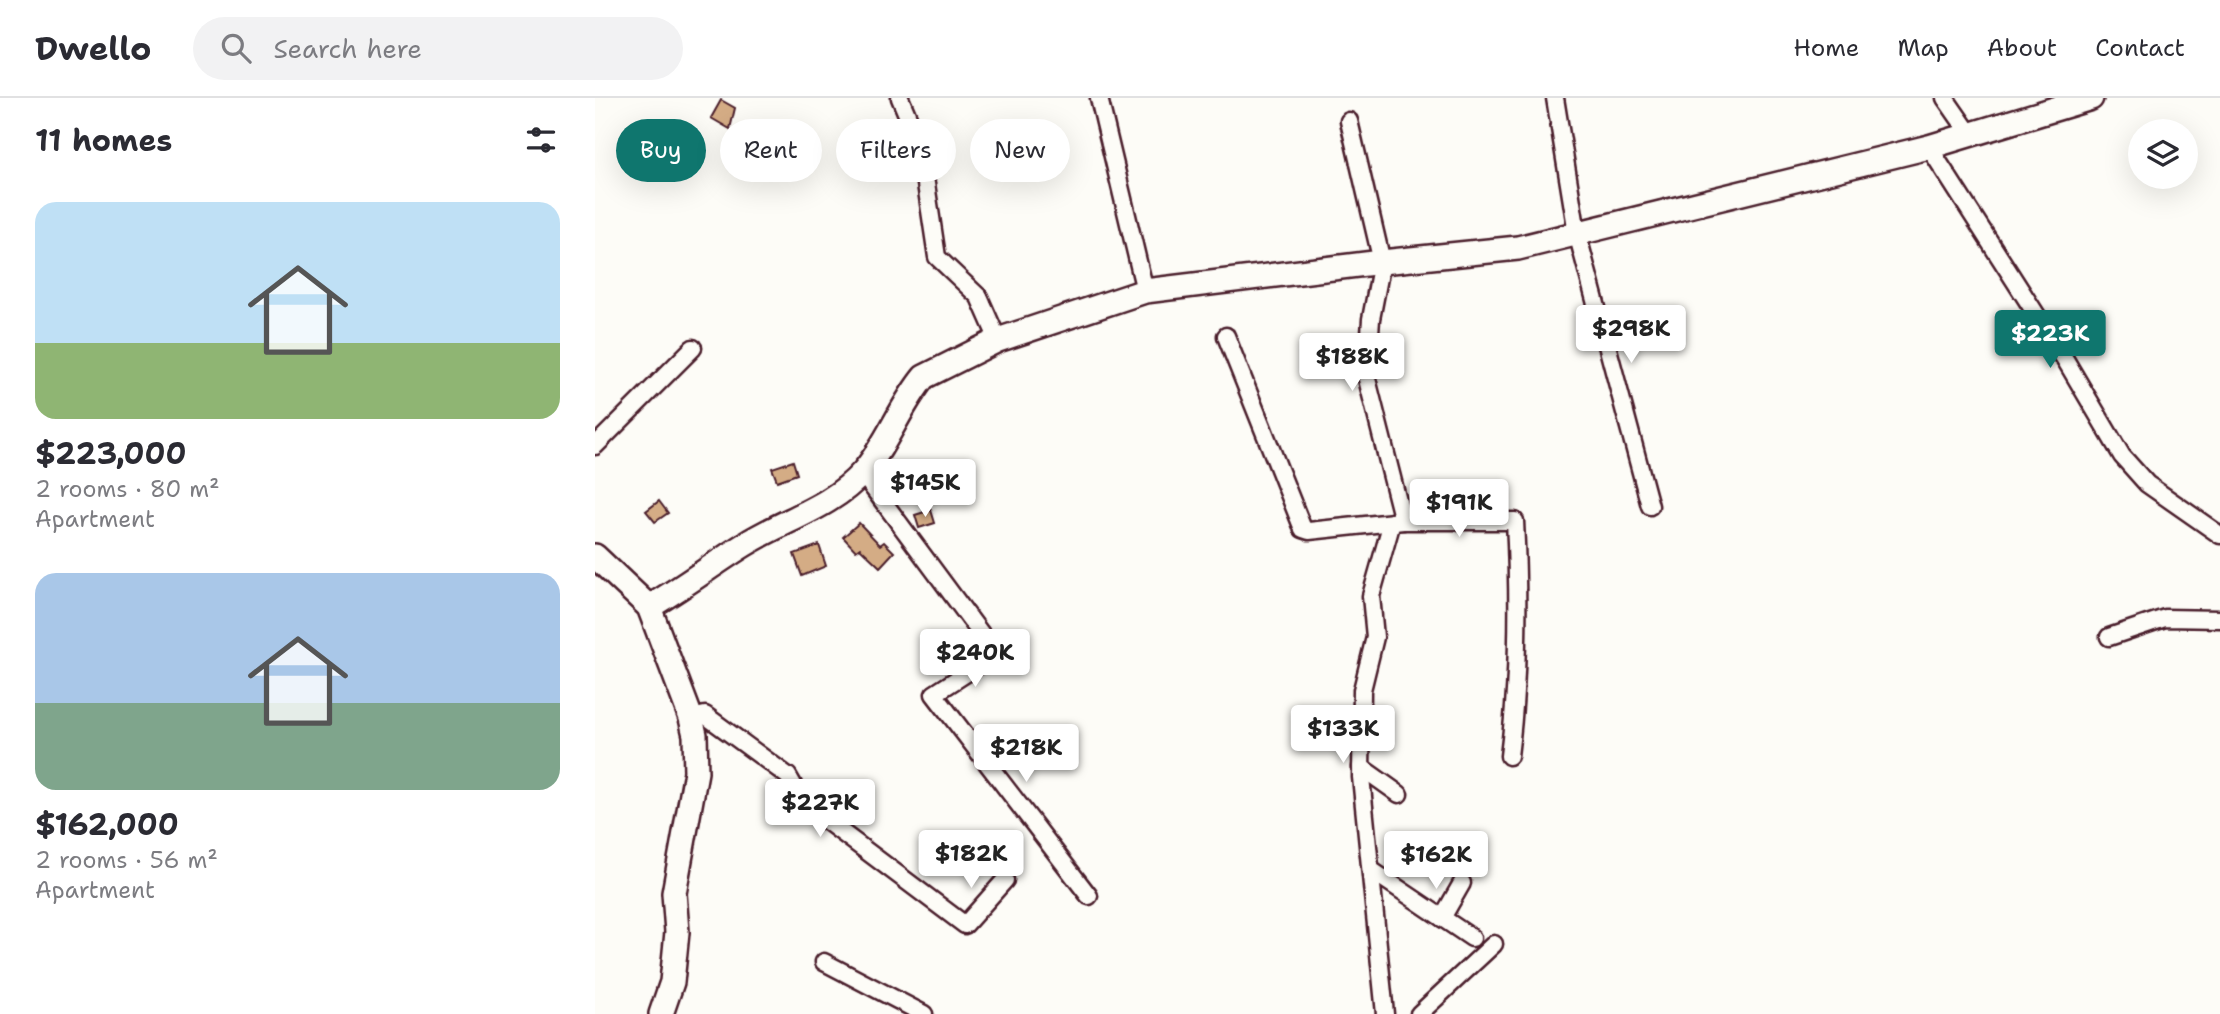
<!DOCTYPE html>
<html lang="en">
<head>
<meta charset="utf-8">
<style>
	:root { --surface:#fff; --page:#f2f2f3; --text:#2b2b33; --muted:#7c7c81; --line:#e1e1e2; --accent:#0f766e }
	body { margin:0; font-family:"Shantell Sans",sans-serif; background:var(--page); color:var(--text); height:100vh; display:flex; flex-direction:column; font-size:26px; white-space:nowrap }
	* { box-sizing:border-box; margin:0 }
	p { font-size:23px; color:var(--muted) }
	.icon { flex:none; width:38px; height:38px; fill:none; stroke:currentColor; stroke-width:2; stroke-linecap:round; stroke-linejoin:round }
	.map { position:relative; flex:1; overflow:hidden }
	.panel { display:flex; flex-direction:column; background:var(--surface); width:595px }
	.panel>* { flex:none }
	.banner { position:absolute; left:21px; top:21px; width:665px; height:63px; display:flex; gap:14px }
	.tools { position:absolute; left:1533px; top:21px; display:grid; gap:14px }
	.tools a { display:grid; place-items:center; width:70px; height:70px; border-radius:50%; background:var(--surface); box-shadow:0 7px 28px #0002; font-size:35px }
	.price { position:absolute; translate:-50% -60px; padding:0 16px; border-radius:7px; background:#fff; color:#222; font-size:23px; line-height:46px; filter:drop-shadow(0 2px 4px #0008) }
	.price::after { content:''; position:absolute; left:50%; top:42px; width:21px; height:16px; margin-left:-10px; background:inherit; clip-path:polygon(0 0,100% 0,50% 100%) }
	.price.current { background:var(--accent); color:#fff }
	ul { padding:0; list-style:none }
	li { display:grid; align-content:center; gap:14px; height:371px; padding:0 35px }
	li span { display:grid; place-items:center; height:217px; border-radius:21px; color:#555 }
	li>.icon { margin-inline-start:auto }
	span .icon { width:126px; height:126px; fill:#fffc; stroke-width:1 }
	li b { font-size:30px }
	h2 { display:flex; justify-content:space-between; align-items:center; height:84px; padding:0 35px; font-size:30px }
	.chip { padding:0 24px; border-radius:32px; background:var(--surface); box-shadow:0 7px 28px #0002; font-size:24px; line-height:63px }
	.chip.current { background:var(--accent); color:#fff }
	header { display:flex; align-items:center; gap:42px; box-sizing:border-box; height:98px; padding:0 35px; background:var(--surface); border-bottom:2px solid var(--line) }
	header strong { font-size:33px }
	nav { display:flex; gap:38px; margin-inline-start:auto; font-size:24px }
	.search { width:490px; height:63px; background:var(--page); display:flex; align-items:center; gap:18px; box-sizing:border-box; padding:0 24px; border-radius:38px; color:var(--muted); font-size:26px }
	main { display:flex; flex:1; min-height:0 }
	.map>svg:first-child { display:block }
</style>
</head>
<body>
<header>
<strong>Dwello</strong>
<div class="search"><svg class="icon" aria-label="search" viewBox="0 0 24 24"><circle cx="10" cy="10" r="6"/><path d="M15 15l6 6"/></svg>Search here</div>
<nav><a>Home</a><a>Map</a><a>About</a><a>Contact</a></nav>
</header>
<main>
<section class="panel">
<h2>11 homes<svg class="icon" aria-label="filters" viewBox="0 0 24 24"><path d="M4 7h16M4 17h16"/><circle cx="9" cy="7" r="2"/><circle cx="15" cy="17" r="2"/></svg></h2>
<ul>
<li><span style="background:linear-gradient(#bfe0f5 65%,#8fb573 0)"><svg class="icon" aria-label="home" viewBox="0 0 24 24"><path d="M3 11l9-7 9 7M6 9v11h12V9"/></svg></span><div><b>$223,000</b><p>2 rooms · 80 m²</p><p>Apartment</p></div></li>
<li><span style="background:linear-gradient(#a9c7e8 60%,#7fa58c 0)"><svg class="icon" aria-label="home" viewBox="0 0 24 24"><path d="M3 11l9-7 9 7M6 9v11h12V9"/></svg></span><div><b>$162,000</b><p>2 rooms · 56 m²</p><p>Apartment</p></div></li>
</ul>
</section>
<div class="map">
<svg width="1625" height="916" viewBox="0 0 1625 916">
	<rect width="100%" height="100%" fill="#fdfcf7"/>
	<filter id="ink" filterUnits="userSpaceOnUse"><feTurbulence type="fractalNoise" baseFrequency=".0143" numOctaves="2"/><feDisplacementMap in="SourceGraphic" scale="14" xChannelSelector="R" yChannelSelector="G"/><feConvolveMatrix kernelMatrix="1 2 1 2 8 2 1 2 1" color-interpolation-filters="sRGB"/></filter>
	<g filter="url(#ink)">
		<g fill="#d4ac85" stroke="#4a1f2b" stroke-width="2">
			<path d="M126,2l14,8 -5,21 -19,-11z"/>
			<path d="M198,363l4,13 -20,7 -5,-13z"/>
			<path d="M64,403l9,12 -13,9 -9,-11z"/>
			<path d="M336,412l4,13 -16,5 -4,-13z"/>
			<path d="M264,425l21,22 4,-3 10,10 -14,15 -20,-19 -4,3 -13,-14z"/>
			<path d="M224,447l7,21 -24,10 -8,-22z"/>
		</g>
		<g fill="none" stroke-linecap="round" stroke-linejoin="round">
			<g stroke="#4a1f2b" stroke-width="21">
				<g id="street">
					<path d="M305,0l16,38 7,28 14,93 42,40 19,43"/>
					<path d="M504,0l46,193"/>
					<path d="M960,0l22,135 73,273"/>
					<path d="M1350,0l25,36"/>
					<path d="M754,23l33,141 -11,57 -4,60 36,142"/>
					<path d="M1334,49l137,214 56,95 25,28 73,51"/>
					<path d="M631,238l77,193 6,2 94,-10h112c4,79 4,156 -6,235"/>
					<path d="M0,348l98,-98"/>
					<path d="M267,375l134,181 -62,40 155,202"/>
					<path d="M1514,539l56,-19 55,1"/>
					<path d="M96,620l14,-3 83,61 16,28 161,121 40,-45"/>
					<path d="M766,669l38,27"/>
					<path d="M776,772l101,68"/>
					<path d="M847,820l20,-35"/>
					<path d="M229,864l100,52"/>
					<path d="M790,916l-24,-237 1,-87 13,-53 -4,-41 21,-74"/>
					<path d="M824,916l75,-70"/>
				</g>
			</g>
			<g stroke="#4a1f2b" stroke-width="28">
				<g id="secondary">
					<path d="M0,458l54,51 42,111 4,17 1,37 -22,121 3,39 -5,50 -11,32"/>
					<path d="M54,509c33,-19 63,-42 95,-62 39,-25 87,-37 119,-73 25,-29 37,-66 61,-95l74,-37 147,-49 237,-29 136,-14 411,-101 162,-49"/>
				</g>
			</g>
			<use href="#street" stroke="#fdfcf7" stroke-width="16"/>
			<use href="#secondary" stroke="#fdfcf7" stroke-width="23"/>
		</g>
	</g>
</svg>
<div class="tools">
<a><svg class="icon" aria-label="layers" viewBox="0 0 24 24"><path d="M12 4l9 5-9 5-9-5zM3 14l9 5 9-5"/></svg></a>
</div>
<b class="price" style="left:1036px;top:267px">$298K</b>
<b class="price current" style="left:1455px;top:272px">$223K</b>
<b class="price" style="left:757px;top:295px">$188K</b>
<b class="price" style="left:330px;top:421px">$145K</b>
<b class="price" style="left:864px;top:441px">$191K</b>
<b class="price" style="left:380px;top:591px">$240K</b>
<b class="price" style="left:748px;top:667px">$133K</b>
<b class="price" style="left:431px;top:686px">$218K</b>
<b class="price" style="left:225px;top:741px">$227K</b>
<b class="price" style="left:376px;top:792px">$182K</b>
<b class="price" style="left:841px;top:793px">$162K</b>
<div class="banner">
<a class="chip current">Buy</a>
<a class="chip">Rent</a>
<a class="chip">Filters</a>
<a class="chip">New</a>
</div>
</div>
</main>
</body>
</html>
